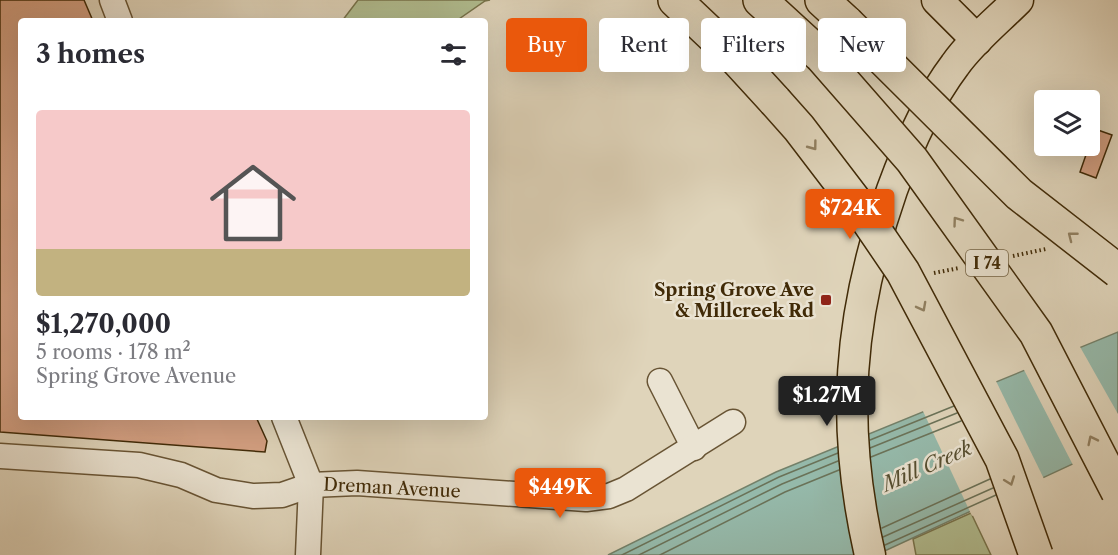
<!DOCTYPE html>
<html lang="en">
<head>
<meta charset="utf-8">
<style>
	:root { --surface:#fff; --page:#f7f7f7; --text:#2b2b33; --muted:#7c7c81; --line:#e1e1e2; --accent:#ea580c }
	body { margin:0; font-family:"Libre Caslon Text",serif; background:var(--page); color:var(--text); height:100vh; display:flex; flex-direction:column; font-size:22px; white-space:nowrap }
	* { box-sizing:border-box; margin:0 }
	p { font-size:20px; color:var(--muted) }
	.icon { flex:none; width:33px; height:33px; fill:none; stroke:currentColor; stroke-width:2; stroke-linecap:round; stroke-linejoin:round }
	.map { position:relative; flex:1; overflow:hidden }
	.panel { position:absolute; left:18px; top:18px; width:470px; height:402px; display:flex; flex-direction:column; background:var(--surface); border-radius:6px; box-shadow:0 6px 24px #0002 }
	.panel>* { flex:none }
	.hud { position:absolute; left:506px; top:18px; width:522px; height:54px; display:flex; gap:12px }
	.fabs { position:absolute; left:1034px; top:90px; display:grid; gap:12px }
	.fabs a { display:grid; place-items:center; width:66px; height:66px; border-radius:6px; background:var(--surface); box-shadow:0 6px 24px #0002; font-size:30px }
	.price { position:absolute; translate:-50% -51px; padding:0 14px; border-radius:6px; background:var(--accent); color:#fff; font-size:20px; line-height:39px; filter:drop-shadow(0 2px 3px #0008) }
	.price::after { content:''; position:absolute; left:50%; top:36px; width:18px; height:14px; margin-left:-9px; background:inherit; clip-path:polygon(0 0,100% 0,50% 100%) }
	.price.active { background:#222; color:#fff }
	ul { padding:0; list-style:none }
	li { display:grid; align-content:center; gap:12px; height:318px; padding:0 18px }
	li+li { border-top:2px solid var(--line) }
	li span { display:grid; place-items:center; height:186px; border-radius:6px; color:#555 }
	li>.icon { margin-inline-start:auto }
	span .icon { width:108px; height:108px; fill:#fffc; stroke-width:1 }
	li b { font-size:26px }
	h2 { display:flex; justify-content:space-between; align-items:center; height:72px; padding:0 18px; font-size:26px }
	.pill { padding:0 21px; border-radius:6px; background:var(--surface); box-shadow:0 6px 24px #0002; font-size:21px; line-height:54px }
	.pill.active { background:var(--accent); color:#fff }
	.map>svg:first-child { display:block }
</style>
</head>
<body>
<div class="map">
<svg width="1118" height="555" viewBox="0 0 1118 555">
	<rect width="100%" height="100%" fill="#dfd4ba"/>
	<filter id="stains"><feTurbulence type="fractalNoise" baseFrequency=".00333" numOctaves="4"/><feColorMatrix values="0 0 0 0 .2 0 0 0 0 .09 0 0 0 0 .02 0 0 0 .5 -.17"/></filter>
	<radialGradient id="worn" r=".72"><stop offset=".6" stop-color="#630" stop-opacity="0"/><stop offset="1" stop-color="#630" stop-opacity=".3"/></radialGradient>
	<g fill="#b1bd90" stroke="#78744c" stroke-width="1.5">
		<path d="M358,0h132l-5,1 -29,20h-114z"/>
		<path d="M971,513l20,42h-75l-3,-16z"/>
	</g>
	<path fill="#95b9aa" stroke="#738069" stroke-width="1.5" d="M1118,332v111l-242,112h-268l168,-83z"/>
	<g fill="#dfd4ba">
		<path d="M1079,345l39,69v33l-44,20 -51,-99z"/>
		<path d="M995,379l50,102 -73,35 -50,-107z"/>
	</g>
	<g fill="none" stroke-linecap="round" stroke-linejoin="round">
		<g stroke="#6a7258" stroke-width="1.5">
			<path d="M870,440l84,-34"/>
			<path d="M870,448l87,-35"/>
			<path d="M871,457l90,-36"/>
			<path d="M882,528l108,-49"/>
			<path d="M883,537l110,-49"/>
			<path d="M885,545l111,-50"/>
			<path d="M622,555l157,-78 59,-24"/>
			<path d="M639,555l143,-71 56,-23"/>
			<path d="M660,555l125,-63 54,-22"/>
		</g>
	</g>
	<g fill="#d39f81" stroke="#402a07" stroke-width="1.5">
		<path d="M0,0h84l9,21h-72v396h235l11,24 -2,11 -265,-20z"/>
		<path d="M1095,129l17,6 -16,43 -16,-6z"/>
	</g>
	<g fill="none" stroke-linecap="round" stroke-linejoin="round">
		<g stroke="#685434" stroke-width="27">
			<g id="minor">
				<path d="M112,0l8,21"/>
				<path d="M660,381l34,67"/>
				<path d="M284,417l27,68 -3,70"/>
				<path d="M0,456l139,9 42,10 35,15 37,6 29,-1 29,-10 46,-2 229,16 23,-3 17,-7 107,-67"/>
			</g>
		</g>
		<g stroke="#402a07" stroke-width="33">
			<g id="major">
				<path d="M937,0l40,40"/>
				<path d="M870,555c-30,-131 -22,-239 22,-365 16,-44 35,-88 63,-125 17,-24 42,-44 63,-65"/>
			</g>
		</g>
		<g stroke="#402a07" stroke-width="36">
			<g id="highway">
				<path d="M675,0l57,54 43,47"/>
				<path d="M760,0l61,56"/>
				<path d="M822,0l25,23"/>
			</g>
		</g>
		<g stroke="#402a07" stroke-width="4" stroke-dasharray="1.5 3" stroke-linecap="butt">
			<path d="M1013,256l33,-7"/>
			<path d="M934,273l25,-5"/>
		</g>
		<use href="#minor" stroke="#eae3d2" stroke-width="24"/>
		<use href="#major" stroke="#dfd4ba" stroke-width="30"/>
		<use href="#highway" stroke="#dfd4ba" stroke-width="33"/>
		<g stroke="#402a07" stroke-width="36" stroke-linecap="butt">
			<g id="highway-bridge">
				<path d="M847,23l172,171 99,77"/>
				<path d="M821,56l91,104 124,173 82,159"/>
				<path d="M775,101l24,27 55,72 49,72 99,187 34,96"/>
			</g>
		</g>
		<use href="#highway-bridge" stroke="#dfd4ba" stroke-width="33"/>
	</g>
	<defs><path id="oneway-chevron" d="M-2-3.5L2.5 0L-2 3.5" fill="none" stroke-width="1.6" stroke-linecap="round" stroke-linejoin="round" transform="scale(1.5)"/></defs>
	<g stroke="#907f60">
		<use href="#oneway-chevron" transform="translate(813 146) rotate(53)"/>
		<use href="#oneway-chevron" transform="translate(957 221) rotate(-126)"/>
		<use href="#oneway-chevron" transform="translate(1072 236) rotate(-142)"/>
		<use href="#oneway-chevron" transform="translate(922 307) rotate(62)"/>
		<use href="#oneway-chevron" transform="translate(1092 440) rotate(-116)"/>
		<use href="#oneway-chevron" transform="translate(1010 481) rotate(70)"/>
	</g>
	<rect fill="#8f2418" stroke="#eae3d2" stroke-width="2" x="820" y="294" width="12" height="12" rx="3"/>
	<g text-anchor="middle" stroke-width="5" stroke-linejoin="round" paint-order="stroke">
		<rect fill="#eae3d2" stroke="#736244" stroke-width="1.5" x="966" y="250" width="42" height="26" rx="4.5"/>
		<g font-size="16" font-weight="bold" fill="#402a07">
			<text x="987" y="269">I 74</text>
		</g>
		<g font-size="18" font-weight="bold" fill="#402a07" stroke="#eae3d2" text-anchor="end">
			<text x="814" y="296">Spring Grove Ave<tspan x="814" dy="21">&amp; Millcreek Rd</tspan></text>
		</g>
		<g font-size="18" fill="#402a07" stroke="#eae3d2">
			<text transform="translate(392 488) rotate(3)" y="6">Dreman Avenue</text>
		</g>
		<g font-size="20" font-style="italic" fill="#554e30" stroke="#eae3d2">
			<text transform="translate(927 466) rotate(-24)" y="7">Mill Creek</text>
		</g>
	</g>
	<rect width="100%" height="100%" filter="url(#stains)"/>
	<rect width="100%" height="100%" fill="url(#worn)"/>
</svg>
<div class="fabs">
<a><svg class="icon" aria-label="layers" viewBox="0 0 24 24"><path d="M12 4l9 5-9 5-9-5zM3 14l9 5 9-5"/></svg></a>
</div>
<b class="price" style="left:850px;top:240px">$724K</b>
<b class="price active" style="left:827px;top:427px">$1.27M</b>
<b class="price" style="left:560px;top:519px">$449K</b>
<div class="hud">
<a class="pill active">Buy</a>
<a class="pill">Rent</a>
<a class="pill">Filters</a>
<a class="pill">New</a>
</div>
<section class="panel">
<h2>3 homes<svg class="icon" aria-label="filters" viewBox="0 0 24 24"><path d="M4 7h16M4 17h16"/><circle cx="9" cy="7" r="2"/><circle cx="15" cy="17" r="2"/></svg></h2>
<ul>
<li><span style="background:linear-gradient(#f6c9c9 75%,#c2b280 0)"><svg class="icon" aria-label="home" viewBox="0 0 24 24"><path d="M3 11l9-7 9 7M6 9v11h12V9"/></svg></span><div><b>$1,270,000</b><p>5 rooms · 178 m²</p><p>Spring Grove Avenue</p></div></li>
</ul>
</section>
</div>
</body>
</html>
